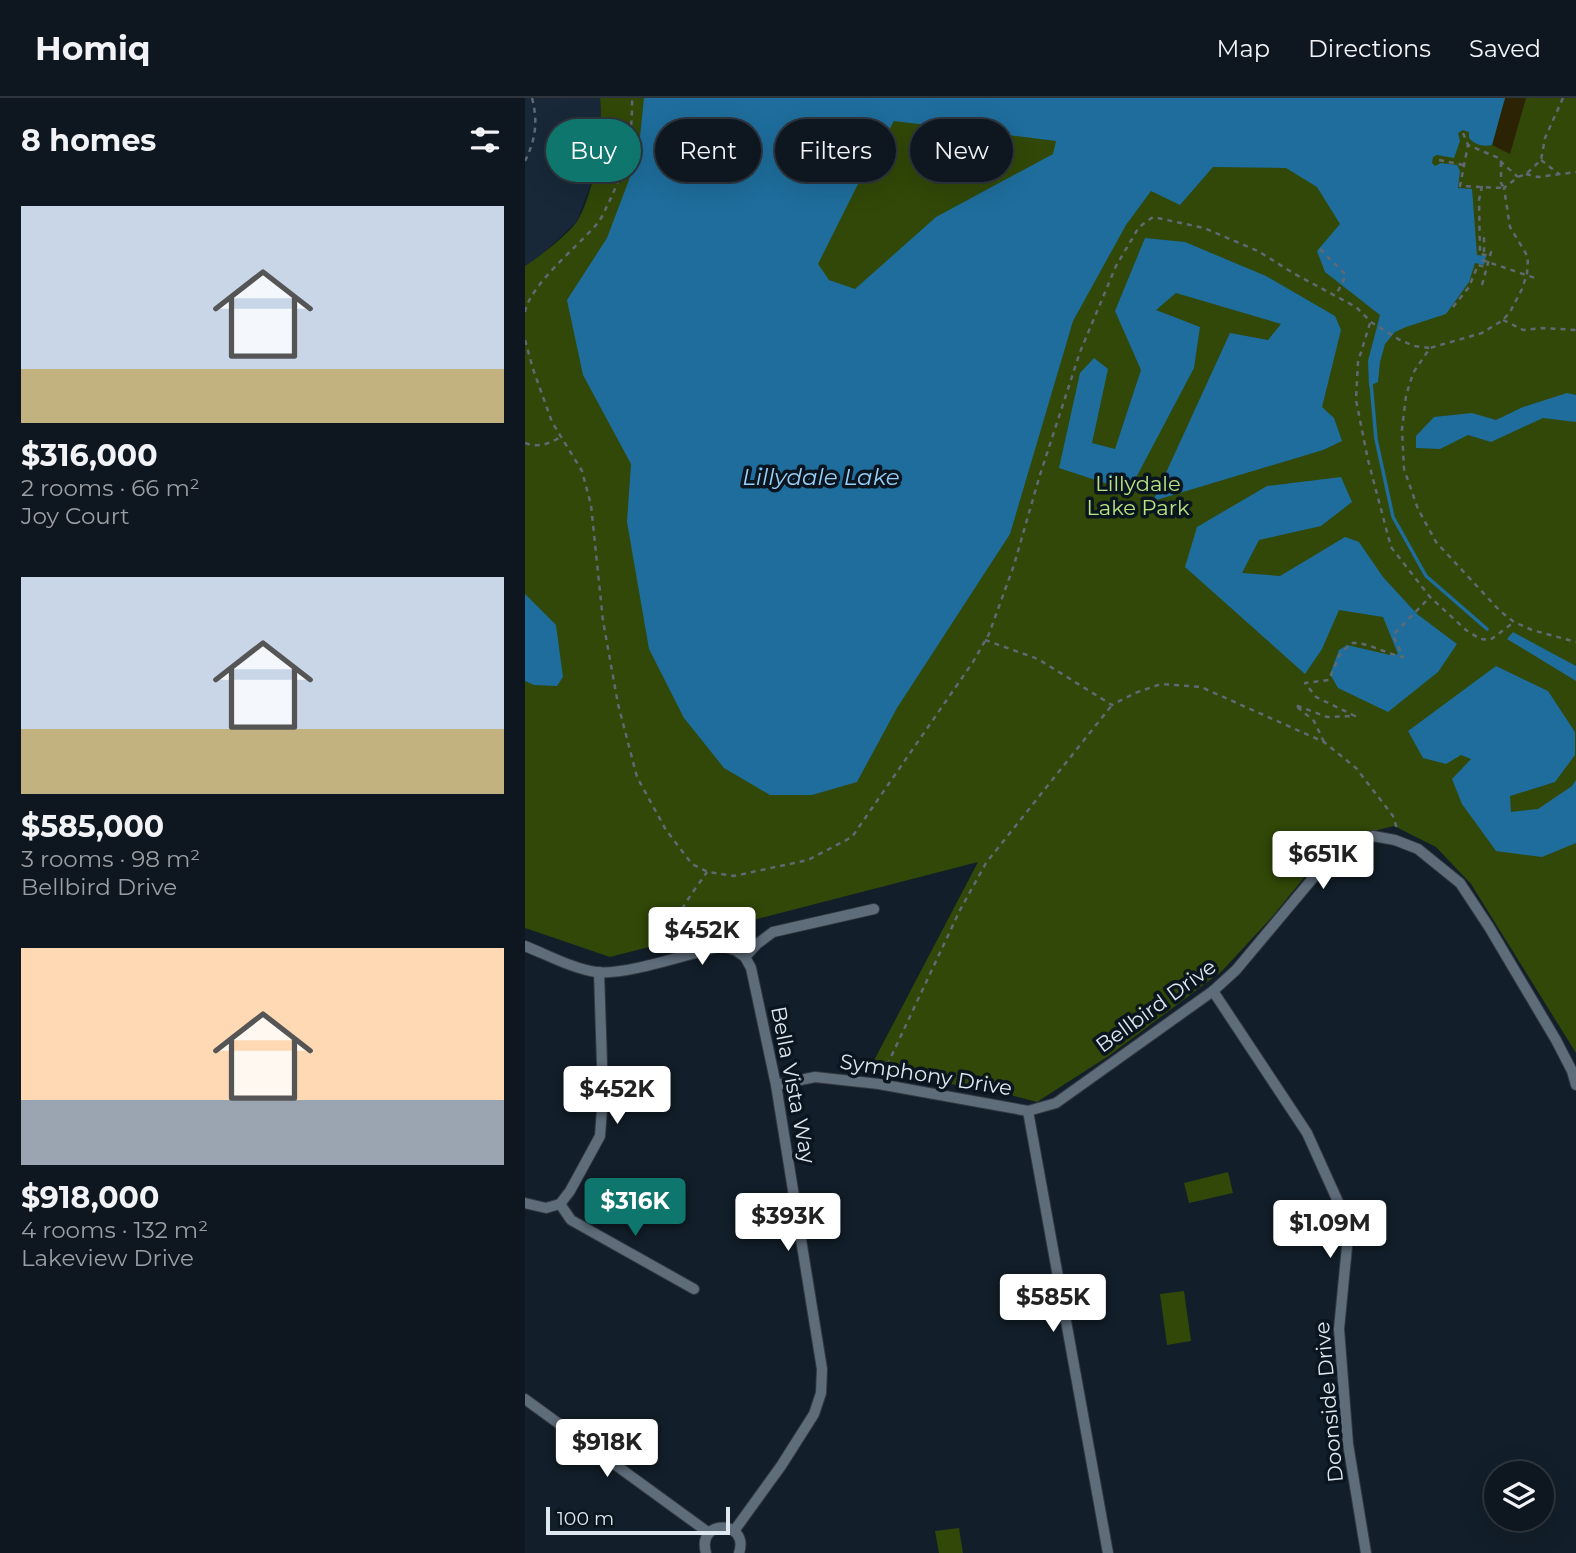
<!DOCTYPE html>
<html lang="en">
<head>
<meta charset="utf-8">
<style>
	:root { --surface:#0e161f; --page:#171f28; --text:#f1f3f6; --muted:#9b9fa4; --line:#2e353d; --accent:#0f766e }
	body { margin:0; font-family:Montserrat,sans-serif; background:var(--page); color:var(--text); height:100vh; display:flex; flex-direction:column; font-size:26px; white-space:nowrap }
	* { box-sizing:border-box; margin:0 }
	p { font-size:23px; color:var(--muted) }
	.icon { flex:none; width:38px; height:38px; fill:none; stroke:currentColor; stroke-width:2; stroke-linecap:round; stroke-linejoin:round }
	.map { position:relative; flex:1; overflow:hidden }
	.panel { display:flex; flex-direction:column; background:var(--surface); width:525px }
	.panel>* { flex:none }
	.banner { position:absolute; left:21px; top:21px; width:665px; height:63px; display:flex; gap:14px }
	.fabs { position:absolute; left:959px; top:1363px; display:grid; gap:14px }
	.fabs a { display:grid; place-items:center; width:70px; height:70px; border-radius:50%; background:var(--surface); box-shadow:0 7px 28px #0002,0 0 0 2px var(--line); font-size:35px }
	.scale { position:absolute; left:21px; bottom:18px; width:184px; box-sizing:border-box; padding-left:7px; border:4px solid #dfe7ef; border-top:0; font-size:19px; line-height:24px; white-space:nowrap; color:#dfe7ef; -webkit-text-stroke:5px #0a151f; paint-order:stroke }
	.price { position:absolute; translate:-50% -60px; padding:0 16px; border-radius:7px; background:#fff; color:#222; font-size:23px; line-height:46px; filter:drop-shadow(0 2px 4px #0008) }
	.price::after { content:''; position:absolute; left:50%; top:42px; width:21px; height:16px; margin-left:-10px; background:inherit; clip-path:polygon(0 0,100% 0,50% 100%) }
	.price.on { background:var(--accent); color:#fff }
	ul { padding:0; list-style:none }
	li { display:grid; align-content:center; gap:14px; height:371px; padding:0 21px }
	li span { display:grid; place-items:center; height:217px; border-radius:0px; color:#555 }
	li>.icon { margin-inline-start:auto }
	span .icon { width:126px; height:126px; fill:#fffc; stroke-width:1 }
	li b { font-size:30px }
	h2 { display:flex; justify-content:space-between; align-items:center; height:84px; padding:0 21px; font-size:30px }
	.tag { padding:0 24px; border-radius:32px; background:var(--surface); box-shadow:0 7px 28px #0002,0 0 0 2px var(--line); font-size:24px; line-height:63px }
	.tag.on { background:var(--accent); color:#fff }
	header { display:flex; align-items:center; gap:42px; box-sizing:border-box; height:98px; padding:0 35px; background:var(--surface); border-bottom:2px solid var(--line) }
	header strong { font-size:33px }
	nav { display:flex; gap:38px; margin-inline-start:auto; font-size:24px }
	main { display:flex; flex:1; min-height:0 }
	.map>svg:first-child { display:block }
</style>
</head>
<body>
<header>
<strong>Homiq</strong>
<nav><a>Map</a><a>Directions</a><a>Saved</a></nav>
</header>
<main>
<section class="panel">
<h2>8 homes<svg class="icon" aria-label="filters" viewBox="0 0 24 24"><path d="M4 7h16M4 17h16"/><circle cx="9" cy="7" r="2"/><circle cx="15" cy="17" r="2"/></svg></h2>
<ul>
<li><span style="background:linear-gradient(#c9d6e8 75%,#c2b280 0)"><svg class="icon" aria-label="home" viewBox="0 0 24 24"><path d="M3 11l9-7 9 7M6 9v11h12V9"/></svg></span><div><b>$316,000</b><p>2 rooms · 66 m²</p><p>Joy Court</p></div></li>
<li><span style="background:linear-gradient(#c9d6e8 70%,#c2b280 0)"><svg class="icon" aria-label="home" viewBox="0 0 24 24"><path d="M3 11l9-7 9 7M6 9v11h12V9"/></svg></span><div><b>$585,000</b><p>3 rooms · 98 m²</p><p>Bellbird Drive</p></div></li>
<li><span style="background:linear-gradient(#ffd9b3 70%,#9aa5b1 0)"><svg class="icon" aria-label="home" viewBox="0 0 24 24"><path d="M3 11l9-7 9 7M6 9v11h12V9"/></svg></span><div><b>$918,000</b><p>4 rooms · 132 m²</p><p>Lakeview Drive</p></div></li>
</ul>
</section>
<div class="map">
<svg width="1051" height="1455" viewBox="0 0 1051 1455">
	<rect width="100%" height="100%" fill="#121e29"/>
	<path fill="#182838" d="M0,0h75l3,18 -9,59 -17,46 -41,39 -11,6z"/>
	<g fill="#314808">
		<path d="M75,0h976v955l-105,-169 -35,-37 -42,-21 -50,12 -20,15 -52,64 -50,54 -112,84 -73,47 -34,-9 -134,-23 109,-208 -368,95 -85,-29v-662c12,-7 46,-34 53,-46 17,-30 26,-89 22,-122z"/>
		<path d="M703,1074l5,21 -44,10 -5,-20z"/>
		<path d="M659,1193l7,50 -24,4 -7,-51z"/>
		<path d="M434,1430l4,25h-24l-4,-22z"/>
	</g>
	<path fill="#2b2303" d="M980,0h21l-16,56 -18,-9z"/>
	<g fill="#1e6d9c" fill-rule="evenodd">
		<path d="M119,0h861l-13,47c-8,2 -17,0 -23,-7v-6l-6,-2 -5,3 2,8 -6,17 -17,-3 -4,2 -1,6 3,3 6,-3 16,2 3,6 -2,17 14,1 5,66 9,1 -2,9 -9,-2 -6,19 -23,32 -40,13 -11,5 -10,12 -5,18 -2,20 -9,4 -1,-25 12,-46 -55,-43 -8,-21 23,-27 -23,-37 -31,-19 -73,-1 -33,38 -29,-14 -25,34 -53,96 -63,213 -113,174 -40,74 -45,13h-42l-46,-27 -40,-50 -35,-69 -22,-127 4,-58 -48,-89 -16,-75 40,-62 31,-82zM369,23l162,20 -3,13 -117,63 -81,72 -26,-9 -11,-16 39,-78z"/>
		<path d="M620,140l40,4 81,34 69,40 6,14 -19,77 12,11 8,23 -19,9 -170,51 77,-168 38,7 13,-16 -105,-31 -20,17 44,17 -6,41 -65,123 -70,-23 21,-95 14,-15 14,11 -16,74 23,6 26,-79 -26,-59z"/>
		<path d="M1042,295l9,2v27l-33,-4 -52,24 -23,-7 -28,14 -24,-1v-12l18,-19 38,-4 24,7 27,-13z"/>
		<path d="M816,379l11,25 -31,24 -62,14 -17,33 38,3 65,-39 14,5 24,35 34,37 40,30 -19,28 -50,40 -50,-24 -8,-14 9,-24 8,-5 43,10 8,-1 -15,-37 -44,-7 -17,39 -17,25 -120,-107 12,-40 70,-41z"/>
		<path d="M0,496l31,31 7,52 -6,9 -23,-1 -9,-4z"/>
		<path d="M988,534l63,34v15l-69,-42z"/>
		<path d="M971,568l52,25 27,41v23l-20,27 -45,14 1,16 27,-3 34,-23 4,-6v63l-34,14 -46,-6 -34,-47 -10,-25 19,-20 -10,-4 -15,9 -23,-6 -15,-27z"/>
	</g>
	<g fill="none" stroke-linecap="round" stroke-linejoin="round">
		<path stroke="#1e6d9c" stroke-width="3.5" d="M846,285l5,56 17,78 33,59 61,53"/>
		<g stroke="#323942" stroke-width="12">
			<g id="minor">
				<path d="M0,848c23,9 46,22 71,26 29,4 94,-19 126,-26l13,4 10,7 12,-13 16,-12 101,-23"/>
				<path d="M688,893l94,142 42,93 -10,103 9,115 18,109"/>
				<path d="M251,987l39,-8 64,7 149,27 28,-8 157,-112 23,-21 88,-105 20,-19 29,-10 22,4 23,9 42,34 29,44 67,113 16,31 4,14"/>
				<path d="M503,1013l80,442"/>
				<path d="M0,1105l21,5 14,-4 10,-13 30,-55 3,-41 -4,-123"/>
				<path d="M35,1106l11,16 123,69"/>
				<path d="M0,1301l184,134"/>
				<path d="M209,1433l47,-65 33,-52 7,-21 1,-24 -46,-284 -25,-117 -6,-11"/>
				<path d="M181,1455c-10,-35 44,-33 33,0"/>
			</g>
		</g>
		<g stroke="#5f6973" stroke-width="2.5" stroke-dasharray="5 5" stroke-linecap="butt">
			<path d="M1038,0l-18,40 -4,22 -15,14 -8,3 -14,11 6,39 18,30 -1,17 -5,15 -12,23 -7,8 -21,13 -52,15 -17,25 -7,23 -4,33 2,40 14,40 18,33 64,69 14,11 18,8 44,12"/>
			<path d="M938,35l5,12"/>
			<path d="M914,62l25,5"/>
			<path d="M1016,62l18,14"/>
			<path d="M0,63c11,-22 13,-40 7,-63"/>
			<path d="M976,64v21l3,5 -44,-2 8,-41 33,14v3l17,15"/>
			<path d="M1001,76l12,3 38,-5"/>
			<path d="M957,88l-3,14 1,54 11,2"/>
			<path d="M795,151l26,26 -10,20"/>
			<path d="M957,162l53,18"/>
			<path d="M957,187l9,-33 -7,-1v-19"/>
			<path d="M928,209l16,-20 9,-22 10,3"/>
			<path d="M0,214c5,-27 52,-65 71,-87 6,-6 9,-16 13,-23 16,-33 24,-67 23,-104"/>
			<path d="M978,222l20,10 20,-2 33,2"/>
			<path d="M845,225l-12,39 -2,38 12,60 23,87 39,50 36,33 14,9 10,1 24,-18"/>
			<path d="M0,242l8,29 19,53 30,49 9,34 12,116 15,83 19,73 29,53 26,34 16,8 26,4 74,-16 44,-23 121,-175 16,-28 25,-69 25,-87 41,-126 36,-86 23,-39 14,-10 51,11 54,23 35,22 63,34 15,15 27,17 16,7 16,2"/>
			<path d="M0,345c14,5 23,1 36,-6"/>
			<path d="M460,542l53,19 74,46 23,-12 26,-9 40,3 123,55 32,26 37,48 4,13"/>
			<path d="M799,644l-10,-21 -19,-16 32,12 28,-1 -39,-19 -11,-14 24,-3 10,-24 12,-13c17,-1 35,11 52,14l-10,-22 37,-38"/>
			<path d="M148,849c-5,-26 20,-54 34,-75"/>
			<path d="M358,976l77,-164 26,-47 126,-158"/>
		</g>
		<use href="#minor" stroke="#5f6d7b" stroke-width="10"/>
	</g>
	<g text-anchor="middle" stroke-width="7" stroke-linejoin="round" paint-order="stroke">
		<g font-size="21" fill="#b8e481" stroke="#0a151f">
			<text x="613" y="393">Lillydale<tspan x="613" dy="24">Lake Park</tspan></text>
		</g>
		<g font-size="21" fill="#dfe7ef" stroke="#0a151f">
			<text transform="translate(631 908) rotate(-36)" y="7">Bellbird Drive</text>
			<text transform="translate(401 977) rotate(9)" y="7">Symphony Drive</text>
			<text transform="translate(268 987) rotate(79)" y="7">Bella Vista Way</text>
			<text transform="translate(804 1304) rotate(-95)" y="7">Doonside Drive</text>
		</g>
		<g font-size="23" font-style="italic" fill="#97cff7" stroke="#0a151f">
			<text x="296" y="387">Lillydale Lake</text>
		</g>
	</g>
</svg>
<div class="fabs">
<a><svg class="icon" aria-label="layers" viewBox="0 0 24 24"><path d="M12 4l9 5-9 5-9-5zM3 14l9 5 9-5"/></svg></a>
</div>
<div class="scale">100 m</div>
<b class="price" style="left:798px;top:793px">$651K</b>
<b class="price" style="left:177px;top:869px">$452K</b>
<b class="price" style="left:92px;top:1028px">$452K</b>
<b class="price on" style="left:110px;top:1140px">$316K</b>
<b class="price" style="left:263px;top:1155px">$393K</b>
<b class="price" style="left:805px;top:1162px">$1.09M</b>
<b class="price" style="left:528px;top:1236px">$585K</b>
<b class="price" style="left:82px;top:1381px">$918K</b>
<div class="banner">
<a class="tag on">Buy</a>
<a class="tag">Rent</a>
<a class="tag">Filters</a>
<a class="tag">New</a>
</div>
</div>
</main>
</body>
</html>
